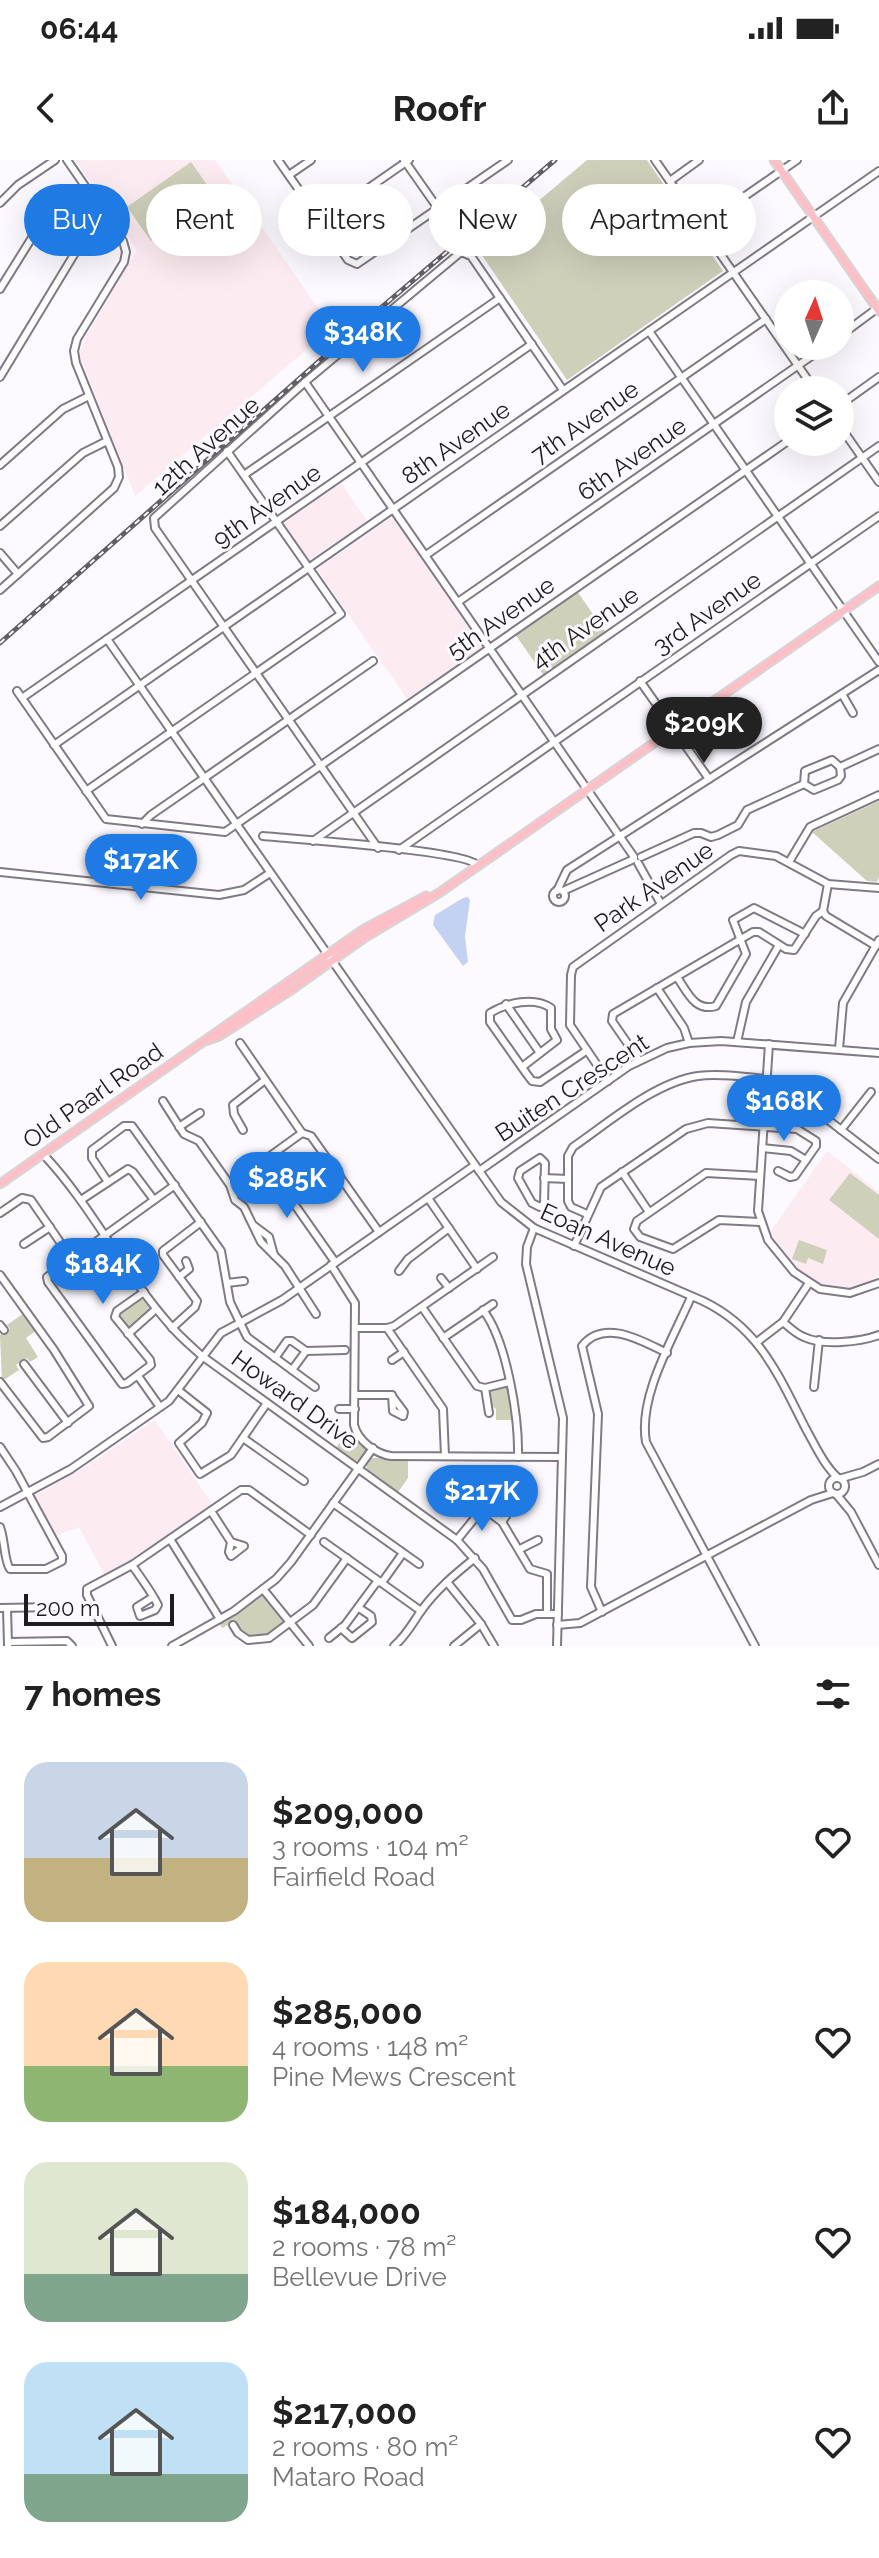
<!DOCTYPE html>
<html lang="en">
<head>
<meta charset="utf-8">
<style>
	:root { --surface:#fff; --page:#f2f2f2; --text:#222; --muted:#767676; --accent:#207ae4 }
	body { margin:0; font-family:Raleway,sans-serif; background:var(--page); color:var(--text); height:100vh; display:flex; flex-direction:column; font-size:30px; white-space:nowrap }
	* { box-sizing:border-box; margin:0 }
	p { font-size:26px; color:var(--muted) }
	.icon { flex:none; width:44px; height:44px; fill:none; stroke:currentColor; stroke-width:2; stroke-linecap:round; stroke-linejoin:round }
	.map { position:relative; height:1486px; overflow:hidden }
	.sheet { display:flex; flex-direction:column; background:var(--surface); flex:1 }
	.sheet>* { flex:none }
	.guide { position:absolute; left:24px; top:24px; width:832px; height:72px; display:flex; gap:16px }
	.needle { width:52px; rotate:3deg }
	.controls { position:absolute; left:774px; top:120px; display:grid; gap:16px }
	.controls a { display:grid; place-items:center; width:80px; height:80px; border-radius:50%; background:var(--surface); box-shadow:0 8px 32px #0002; font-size:40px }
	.scale { position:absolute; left:24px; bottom:20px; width:150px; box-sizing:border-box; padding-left:8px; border:4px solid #1e1c20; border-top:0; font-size:22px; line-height:28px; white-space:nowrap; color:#1e1c20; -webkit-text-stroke:6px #fdfaff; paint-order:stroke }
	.price { position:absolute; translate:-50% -68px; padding:0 18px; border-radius:28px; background:var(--accent); color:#fff; font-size:26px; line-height:52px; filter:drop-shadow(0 2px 4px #0008) }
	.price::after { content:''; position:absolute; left:50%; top:48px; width:24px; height:18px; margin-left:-12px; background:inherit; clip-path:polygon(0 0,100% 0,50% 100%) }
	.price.on { background:#222; color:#fff }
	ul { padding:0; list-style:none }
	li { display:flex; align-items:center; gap:24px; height:200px; padding:0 24px }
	li span { display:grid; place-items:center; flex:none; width:224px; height:160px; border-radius:24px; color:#555 }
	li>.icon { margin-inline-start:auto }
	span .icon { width:96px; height:96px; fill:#fffc; stroke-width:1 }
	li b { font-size:34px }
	h2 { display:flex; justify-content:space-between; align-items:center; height:96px; padding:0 24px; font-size:34px }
	.pill { padding:0 28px; border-radius:36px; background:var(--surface); box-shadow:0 8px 32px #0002; font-size:28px; line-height:72px }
	.pill.on { background:var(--accent); color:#fff }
	.status { display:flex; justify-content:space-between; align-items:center; height:56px; padding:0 40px; background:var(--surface); direction:ltr }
	.status svg { height:22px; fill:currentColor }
	header { display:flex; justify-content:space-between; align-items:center; height:104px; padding:0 24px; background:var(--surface); font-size:36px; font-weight:700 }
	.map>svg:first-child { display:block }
</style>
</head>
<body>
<div class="status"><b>06:44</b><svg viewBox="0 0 49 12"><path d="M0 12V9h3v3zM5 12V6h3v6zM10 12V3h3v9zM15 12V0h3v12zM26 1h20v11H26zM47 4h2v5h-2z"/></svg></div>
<header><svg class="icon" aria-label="back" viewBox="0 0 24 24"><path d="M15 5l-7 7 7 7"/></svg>Roofr<svg class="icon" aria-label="share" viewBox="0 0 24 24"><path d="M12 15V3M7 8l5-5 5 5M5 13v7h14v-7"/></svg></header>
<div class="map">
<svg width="879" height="1486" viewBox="0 0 879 1486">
	<rect width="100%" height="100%" fill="#fdfaff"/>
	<g fill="#fcecf1">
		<path d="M75,0h140l117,168 -197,168 -56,-142 6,-16 52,-88z"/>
		<path d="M341,323l26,38 -58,39 -26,-37z"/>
		<path d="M394,356l91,130 -78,53 -90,-130z"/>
		<path d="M827,991l52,41v84l-27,12 -28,-2 -25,-17 -23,-28 -5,-10z"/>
		<path d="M155,1260l58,85 -83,57 -25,14 -26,-49 -23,9 -23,-39 56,-32z"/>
	</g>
	<g fill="#ced0ba">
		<path d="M587,0h60l76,111 -156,109 -88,-129z"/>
		<path d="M191,2l24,34 -64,45 -24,-34z"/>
		<path d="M577,431l29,42 -62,43 -29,-42z"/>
		<path d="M879,641v76l-2,5 -10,-1 -55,-49z"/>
		<path d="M850,1013l29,22v44l-50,-39z"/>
		<path d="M799,1080l28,10 -4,14 -15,-6 -2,6 -14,-5z"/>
		<path d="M139,1139l6,1 4,5 -1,8 -16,14 -5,1 -9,-14z"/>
		<path d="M24,1153l13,17 -11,8 12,19 -8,5 -3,-4 -11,7 3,5 -17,11 -2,-46 10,-6 -3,-4z"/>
		<path d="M502,1226l6,2 8,32h-20v-11l-6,-5 -2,-11 4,-4z"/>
		<path d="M353,1271l14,19 -5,9 -7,2 -19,-13 10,-14z"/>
		<path d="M373,1298h35v20l-10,14 -31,-23 -1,-7z"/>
		<path d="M262,1436l5,2 18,22c-9,14 -20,17 -35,19l-11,-7 -3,-11 -14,7 -3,-5z"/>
	</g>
	<path fill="#c3d2f2" d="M463,738l5,-1 2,3 -5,36 3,26 -5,4 -30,-41 2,-10z"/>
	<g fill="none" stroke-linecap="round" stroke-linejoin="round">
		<g stroke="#807a86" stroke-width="10">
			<g id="minor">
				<path d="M278,0l70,100 9,4 151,-104"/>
				<path d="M404,0l47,67"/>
				<path d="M655,0l160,230"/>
				<path d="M289,15l22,-15"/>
				<path d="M670,21l29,-21"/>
				<path d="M0,43l18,-18 37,-25"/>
				<path d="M321,61l88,-61"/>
				<path d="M702,66l95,-66"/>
				<path d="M0,129l38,-61 51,-37"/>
				<path d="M649,171l230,331"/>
				<path d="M840,176l39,-29"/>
				<path d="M0,217l75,-124 36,-29"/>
				<path d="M305,222l329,475"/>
				<path d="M840,245l39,-28"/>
				<path d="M840,266l39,56"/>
				<path d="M0,305l63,-56 26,-13"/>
				<path d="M244,315l256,-177"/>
				<path d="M0,366l83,-73 24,-12"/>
				<path d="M0,393l18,21"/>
				<path d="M426,395l340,-236"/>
				<path d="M0,430l114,-102 5,-11 -1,-10 -42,-104 -2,-12 3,-12 47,-77 2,-10 -3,-11 -56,-81"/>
				<path d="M458,442l368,-256"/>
				<path d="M107,479l394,563 33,26 169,73c58,28 76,76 104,130 9,16 17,34 31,47"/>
				<path d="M640,521l69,98"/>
				<path d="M17,531l89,128 119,13 563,-391"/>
				<path d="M842,534l11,19"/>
				<path d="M22,538l510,-354"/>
				<path d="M54,585l825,-574"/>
				<path d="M804,624l10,6 24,-10 3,-4 -1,-9"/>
				<path d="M86,631l255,-177 -114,-163"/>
				<path d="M142,664l9,-9 222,-154"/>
				<path d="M263,676c30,3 202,14 214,29"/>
				<path d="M313,681l566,-395"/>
				<path d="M378,688l-223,-320 -1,-10 151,-136 156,-130 10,4 92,134"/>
				<path d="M399,690l480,-334"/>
				<path d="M641,697l53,-24h7l10,4 7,-2 20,-10 9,-15 57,-26 1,-13 27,-11 8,7 39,-18"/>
				<path d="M789,702l21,-35 69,-32"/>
				<path d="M638,703l23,41"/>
				<path d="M0,712l219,23 25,-5 26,-17"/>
				<path d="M828,724l-5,27 3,5 50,30"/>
				<circle cx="559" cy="736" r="6"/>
				<path d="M557,731l10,-21 312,-200"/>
				<path d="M563,731l71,-32"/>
				<path d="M677,817c11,16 18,35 39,29l30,-52 -13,-34 21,-12 51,26"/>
				<path d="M657,828l27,40 5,15"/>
				<path d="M506,844l34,49"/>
				<path d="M737,882l9,-40 33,-57"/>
				<path d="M240,883l62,90 9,3 68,96"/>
				<path d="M769,884l-11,167 10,29 26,32 26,17 30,4 29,-10"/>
				<path d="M839,889l4,-46 36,-63"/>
				<path d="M639,900l-27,-39 1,-7 140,-82h6l27,17 8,1 22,-34 7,-5"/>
				<path d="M522,907l35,-27 -6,-11v-21c-17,-12 -44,-5 -61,5v9l36,51 6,8 8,1 46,-31"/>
				<path d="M608,921l-38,-56 1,-50 2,-8 158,-112 8,-4 37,5 52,28 51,4"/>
				<path d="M163,941l21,33 15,7 31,44 5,15 9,7 17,35 24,24 31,48"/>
				<path d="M765,943l45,3 69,53"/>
				<path d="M179,967l21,-14"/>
				<path d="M243,970l-9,-16 -1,-9 32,-25"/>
				<path d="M841,970l30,-38"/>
				<path d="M762,988l29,3 15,9"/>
				<path d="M43,994c49,52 80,118 127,171 9,11 21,21 32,31l255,184 26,29 29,51h9l15,-6h22"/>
				<path d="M540,998l5,5 -1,41 -4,3 -8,-4 -14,-25 2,-7z"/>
				<path d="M264,1001l71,101"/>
				<path d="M479,1011l150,-105 38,-18 22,-5 32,-2 158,12"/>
				<path d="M622,1012l27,40"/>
				<path d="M760,1016l-54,-3 -69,48 -3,8 6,8 33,12 46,-29 41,2"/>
				<path d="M544,1018l24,1"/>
				<path d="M108,1022l-16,-24v-8l32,-24h8l89,125 9,51 17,35 68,50"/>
				<path d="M230,1025l72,-52"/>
				<path d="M428,1038l49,71"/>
				<path d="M81,1040l47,-31 5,3 21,28"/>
				<path d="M0,1053l22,-15 9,2 58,84"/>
				<path d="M587,1054l-16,-7 -3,-6v-45l5,-9c35,-24 82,-65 125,-71 22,-3 46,1 69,3"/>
				<path d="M253,1065l16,12 5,18"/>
				<path d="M534,1068l-7,19 -1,17 37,154 -6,228"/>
				<path d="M24,1084l26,-17"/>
				<path d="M574,1086l27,-59 85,-58 22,-6 89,6 19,12v5l-21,30 -5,1 -12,-6"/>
				<path d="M331,1105l24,38 -1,122c4,16 22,29 37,31l171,1"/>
				<path d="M399,1111l9,-12 41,-31"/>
				<path d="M0,1115l54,75 35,56 -41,31 -5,1 -43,-56"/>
				<path d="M179,1117l10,-8 -3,-8"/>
				<path d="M441,1118l8,10"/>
				<path d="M227,1123l17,-2"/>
				<path d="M144,1132l-27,19 -2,6 35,43 1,5 -24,18 -5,1 -74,-102 -1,-5 128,-92"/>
				<path d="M691,1137c-18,42 -53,99 -45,145l109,204"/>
				<path d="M422,1147l55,79 8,2 24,-6"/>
				<path d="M483,1150c24,31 36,108 35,147"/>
				<path d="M783,1162c6,5 13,12 21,15 19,9 56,5 75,-2"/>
				<path d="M0,1165l4,5"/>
				<path d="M172,1168l23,-21 2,-6 -34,-46v-4l38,-29"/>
				<path d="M355,1168h32l7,-2 99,-69"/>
				<path d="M387,1168l56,81 2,47"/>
				<path d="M128,1174l28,-25"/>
				<path d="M443,1178l50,-34"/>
				<path d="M757,1182l26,-20 26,-39"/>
				<path d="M306,1191l39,-1"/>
				<path d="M275,1198l12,-17h5l14,10 -14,19"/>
				<path d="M392,1200l12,-8"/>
				<path d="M24,1204l44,59"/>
				<path d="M138,1216l22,31"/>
				<path d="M814,1227l5,-47"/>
				<path d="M485,1228l4,25"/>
				<path d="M178,1230l29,23 -5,10 -23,20 21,31 31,-19 36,-52"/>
				<path d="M355,1235h37l1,16 10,5"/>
				<path d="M392,1236l12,16 -1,4"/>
				<path d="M339,1249h16"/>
				<path d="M243,1278l61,43"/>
				<path d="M0,1287l16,24 46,85v5l-16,8h-36c-6,-8 -5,-29 -10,-42"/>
				<circle cx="837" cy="1326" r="8"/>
				<path d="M442,1318l60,44 28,47 17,5v40"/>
				<path d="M842,1318l21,-6 16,-8"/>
				<path d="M836,1334l15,18 28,53"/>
				<path d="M333,1343l86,61"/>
				<path d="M0,1347l71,-38 98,-68 52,-68 61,-33 193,-135"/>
				<path d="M512,1349l16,-11"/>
				<path d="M486,1350l12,-14 8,-1 7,11 -11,16"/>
				<path d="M211,1351l20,31 13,4 -13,10 -2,-4 2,-10"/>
				<path d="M170,1379l50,80"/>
				<path d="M457,1380l26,-32"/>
				<path d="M324,1382l97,69"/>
				<path d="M520,1389l18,-9"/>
				<path d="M132,1405c9,13 19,26 26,40l-3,5 -15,6 -3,-9 16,-10"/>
				<path d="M447,1422l34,42 13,22"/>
				<path d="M263,1429l46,57"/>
				<path d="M0,1448l58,-1"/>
				<path d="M7,1448l1,37"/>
				<path d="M602,1452l-11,-25 7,-173 -16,-68c22,-28 60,-5 85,7"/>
				<path d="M233,1465l5,8 10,7 21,-2 44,-33 34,-47"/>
				<path d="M557,1465l23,-2 231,-123 22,-7"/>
				<path d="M341,1468l11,10 20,-16 -1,-6 -12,-8"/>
				<path d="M329,1478l16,-13 31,-42 7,-2 20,-28"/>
				<path d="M8,1482l59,-1 5,5"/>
				<path d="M112,1486l-25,-51v-6l45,-24 109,-75h8l62,45"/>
				<path d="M172,1486l62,-35 42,-32 15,-17 82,-114"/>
				<path d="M394,1486c12,-10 18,-22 27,-35 15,-21 34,-37 54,-53"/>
				<path d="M454,1486l27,-22"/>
			</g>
		</g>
		<g stroke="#d6d6d7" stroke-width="11">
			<g id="major">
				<path d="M774,0l105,151"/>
				<path d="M208,880l11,-4 72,-46 73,-52 75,-45 440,-307"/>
				<path d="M0,1024l364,-255 62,-33"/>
			</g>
		</g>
		<use href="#minor" stroke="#fff" stroke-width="6"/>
		<use href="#major" stroke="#ffbfc6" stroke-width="7"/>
		<g stroke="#625f64" stroke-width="5">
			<path id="rail" d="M0,483l343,-303 212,-180"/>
		</g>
		<use href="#rail" stroke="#fdfaff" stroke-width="2" stroke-dasharray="6" stroke-linecap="butt"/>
	</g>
	<g text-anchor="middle" stroke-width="6" stroke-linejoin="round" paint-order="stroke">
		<g font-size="24" fill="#1e1c20" stroke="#fdfaff">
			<text transform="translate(585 262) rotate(-35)" y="8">7th Avenue</text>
			<text transform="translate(456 283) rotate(-35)" y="8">8th Avenue</text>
			<text transform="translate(206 286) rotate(-42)" y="8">12th Avenue</text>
			<text transform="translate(632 299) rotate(-35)" y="8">6th Avenue</text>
			<text transform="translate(267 346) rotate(-35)" y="8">9th Avenue</text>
			<text transform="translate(707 453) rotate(-35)" y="8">3rd Avenue</text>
			<text transform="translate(501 458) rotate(-35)" y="8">5th Avenue</text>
			<text transform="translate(585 468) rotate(-35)" y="8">4th Avenue</text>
			<text transform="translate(654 727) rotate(-35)" y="8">Park Avenue</text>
			<text transform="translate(572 928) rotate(-33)" y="8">Buiten Crescent</text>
			<text transform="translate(93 936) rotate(-35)" y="8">Old Paarl Road</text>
			<text transform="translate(608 1080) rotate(24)" y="8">Eoan Avenue</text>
			<text transform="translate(295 1240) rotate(36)" y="8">Howard Drive</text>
		</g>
	</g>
</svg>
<div class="controls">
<a><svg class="needle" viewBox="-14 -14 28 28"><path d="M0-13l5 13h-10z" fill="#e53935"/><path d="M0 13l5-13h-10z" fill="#767676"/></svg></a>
<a><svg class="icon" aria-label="layers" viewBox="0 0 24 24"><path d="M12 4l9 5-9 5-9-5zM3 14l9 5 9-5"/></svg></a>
</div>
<div class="scale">200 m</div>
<b class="price" style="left:363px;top:214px">$348K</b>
<b class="price on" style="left:704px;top:605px">$209K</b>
<b class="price" style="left:141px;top:742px">$172K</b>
<b class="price" style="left:784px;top:983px">$168K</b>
<b class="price" style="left:287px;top:1060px">$285K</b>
<b class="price" style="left:103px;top:1146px">$184K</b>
<b class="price" style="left:482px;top:1373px">$217K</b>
<div class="guide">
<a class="pill on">Buy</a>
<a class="pill">Rent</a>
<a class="pill">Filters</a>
<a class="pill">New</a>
<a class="pill">Apartment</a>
</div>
</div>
<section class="sheet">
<h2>7 homes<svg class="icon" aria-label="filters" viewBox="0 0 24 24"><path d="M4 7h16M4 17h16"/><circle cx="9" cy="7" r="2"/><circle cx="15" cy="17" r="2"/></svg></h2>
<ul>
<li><span style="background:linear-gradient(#c9d6e8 60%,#c2b280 0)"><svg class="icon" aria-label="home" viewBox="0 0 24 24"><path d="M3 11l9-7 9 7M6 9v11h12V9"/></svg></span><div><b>$209,000</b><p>3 rooms · 104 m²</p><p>Fairfield Road</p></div><svg class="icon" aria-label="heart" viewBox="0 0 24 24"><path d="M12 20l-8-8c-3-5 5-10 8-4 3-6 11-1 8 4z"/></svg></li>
<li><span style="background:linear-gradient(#ffd9b3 65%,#8fb573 0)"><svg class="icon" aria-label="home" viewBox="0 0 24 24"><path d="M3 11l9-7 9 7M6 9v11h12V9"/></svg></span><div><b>$285,000</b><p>4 rooms · 148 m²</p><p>Pine Mews Crescent</p></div><svg class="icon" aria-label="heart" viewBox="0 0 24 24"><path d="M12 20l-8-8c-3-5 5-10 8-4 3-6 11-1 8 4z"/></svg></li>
<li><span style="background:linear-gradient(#dfe7d0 70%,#7fa58c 0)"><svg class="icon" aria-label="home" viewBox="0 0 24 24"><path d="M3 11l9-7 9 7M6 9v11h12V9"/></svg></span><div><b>$184,000</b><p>2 rooms · 78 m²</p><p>Bellevue Drive</p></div><svg class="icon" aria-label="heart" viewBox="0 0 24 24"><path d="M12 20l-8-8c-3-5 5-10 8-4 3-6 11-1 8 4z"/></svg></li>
<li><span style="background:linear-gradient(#bfe0f5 70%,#7fa58c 0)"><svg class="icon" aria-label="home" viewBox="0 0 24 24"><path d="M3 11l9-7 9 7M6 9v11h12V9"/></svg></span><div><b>$217,000</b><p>2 rooms · 80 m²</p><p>Mataro Road</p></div><svg class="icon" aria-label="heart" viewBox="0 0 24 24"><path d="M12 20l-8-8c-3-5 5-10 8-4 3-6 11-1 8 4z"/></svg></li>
</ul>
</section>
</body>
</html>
